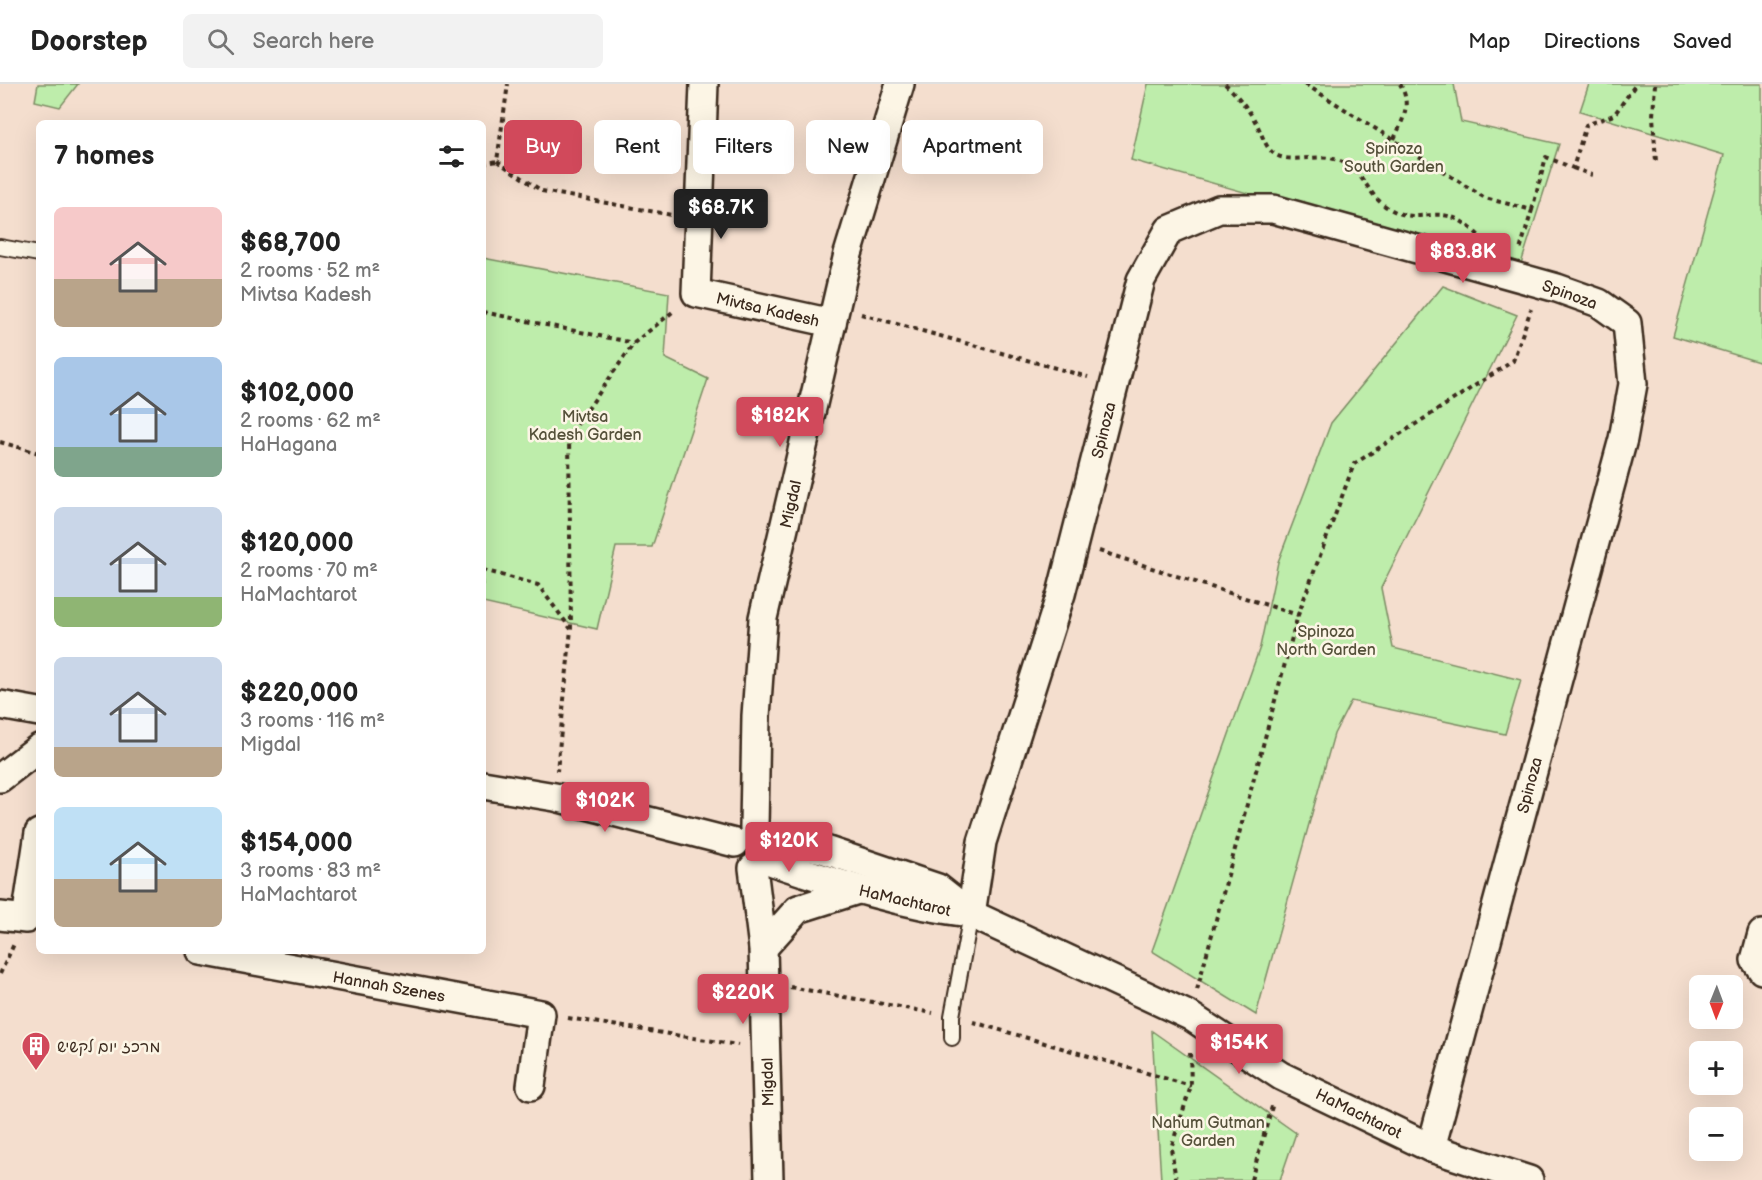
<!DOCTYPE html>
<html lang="en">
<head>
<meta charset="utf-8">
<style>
	:root { --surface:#fff; --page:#f2f2f2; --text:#222; --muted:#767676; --line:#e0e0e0; --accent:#d1495b }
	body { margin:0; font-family:"Balsamiq Sans","Playpen Sans Hebrew",sans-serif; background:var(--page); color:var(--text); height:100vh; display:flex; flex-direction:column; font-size:22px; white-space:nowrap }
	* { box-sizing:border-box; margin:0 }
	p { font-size:20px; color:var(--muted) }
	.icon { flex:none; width:33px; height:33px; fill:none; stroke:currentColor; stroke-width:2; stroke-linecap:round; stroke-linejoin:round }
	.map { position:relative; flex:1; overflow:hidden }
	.sheet { position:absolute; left:36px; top:36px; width:450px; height:834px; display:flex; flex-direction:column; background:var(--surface); border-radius:9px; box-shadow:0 6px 24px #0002 }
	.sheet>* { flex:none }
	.hud { position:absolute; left:504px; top:36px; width:570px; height:54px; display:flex; gap:12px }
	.needle { width:39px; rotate:181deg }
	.tools { position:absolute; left:1689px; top:891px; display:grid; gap:12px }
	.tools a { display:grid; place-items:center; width:54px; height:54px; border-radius:9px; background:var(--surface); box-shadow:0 6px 24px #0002; font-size:30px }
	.price { position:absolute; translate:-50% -51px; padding:0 14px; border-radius:6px; background:var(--accent); color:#fff; font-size:20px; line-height:39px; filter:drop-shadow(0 2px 3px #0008) }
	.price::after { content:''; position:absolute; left:50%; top:36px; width:18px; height:14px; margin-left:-9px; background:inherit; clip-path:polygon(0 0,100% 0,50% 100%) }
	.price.selected { background:#222; color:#fff }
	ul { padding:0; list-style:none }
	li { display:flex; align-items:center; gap:18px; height:150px; padding:0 18px }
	li span { display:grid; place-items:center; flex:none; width:168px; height:120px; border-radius:9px; color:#555 }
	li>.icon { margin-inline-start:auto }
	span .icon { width:72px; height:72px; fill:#fffc; stroke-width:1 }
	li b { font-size:26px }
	h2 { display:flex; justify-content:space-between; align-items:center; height:72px; padding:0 18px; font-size:26px }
	.tag { padding:0 21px; border-radius:9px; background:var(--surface); box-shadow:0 6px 24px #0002; font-size:21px; line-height:54px }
	.tag.selected { background:var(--accent); color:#fff }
	header { display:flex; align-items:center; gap:36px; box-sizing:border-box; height:84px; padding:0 30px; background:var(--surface); border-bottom:2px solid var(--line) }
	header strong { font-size:28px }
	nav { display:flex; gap:33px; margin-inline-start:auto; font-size:21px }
	.search { width:420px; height:54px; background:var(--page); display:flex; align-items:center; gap:15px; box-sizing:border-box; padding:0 21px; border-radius:9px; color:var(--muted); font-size:22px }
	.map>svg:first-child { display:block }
</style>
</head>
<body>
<header>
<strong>Doorstep</strong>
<div class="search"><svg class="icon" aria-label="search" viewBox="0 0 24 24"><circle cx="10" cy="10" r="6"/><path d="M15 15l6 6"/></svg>Search here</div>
<nav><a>Map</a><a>Directions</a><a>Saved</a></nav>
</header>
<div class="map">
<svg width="1762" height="1096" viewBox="0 0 1762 1096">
	<rect width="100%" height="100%" fill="#f4dece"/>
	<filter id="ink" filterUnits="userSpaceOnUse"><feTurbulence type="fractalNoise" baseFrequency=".0167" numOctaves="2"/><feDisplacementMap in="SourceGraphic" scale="12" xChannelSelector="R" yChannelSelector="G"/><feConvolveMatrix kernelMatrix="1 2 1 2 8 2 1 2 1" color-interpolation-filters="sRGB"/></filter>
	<g filter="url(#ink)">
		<g fill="#beedab" stroke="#7c8c64" stroke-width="1.5">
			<path d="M38,0h40l-18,23 -25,-6z"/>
			<path d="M1148,0h306l7,38 98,22 -40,126 -388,-110z"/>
			<path d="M1589,0h173v279l-89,-27 51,-181 -144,-44z"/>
			<path d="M483,174l186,35 -4,65 43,21 -56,168h-36l-19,82 -114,-26z"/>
			<path d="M1443,202l74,29 -136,273 12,60 128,32 -16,54 -154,-33 -17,33 -78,281 -104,-64 108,-304 18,-85 53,-139z"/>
			<path d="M1152,947l144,102 -16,47h-119z"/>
		</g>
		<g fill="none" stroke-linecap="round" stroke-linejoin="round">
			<g stroke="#3b2a1e" stroke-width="18">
				<g id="service">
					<path d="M0,163l39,7"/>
					<path d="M952,954v-22l19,-102"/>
				</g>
			</g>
			<g stroke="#3b2a1e" stroke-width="32">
				<g id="minor">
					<path d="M704,0l-8,209 136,30"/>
					<path d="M0,621l39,7"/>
					<path d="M0,694l39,-30"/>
					<path d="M483,701l72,12 180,46"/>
					<path d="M754,744l2,-112 7,-98 85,-364 52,-170"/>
					<path d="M773,755l49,10 116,39 33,26 219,102 91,60 150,72 98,32"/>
					<path d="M770,777c66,22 131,44 200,52"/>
					<path d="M753,784l10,80 6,232"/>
					<path d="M971,830l11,-72 79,-248 80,-314 28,-50 50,-21h54l284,79 42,15 28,20 6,61 -10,55 -192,709"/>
					<path d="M0,832l26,3 13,-86"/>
					<path d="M1762,850l-7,26 7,10"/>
					<path d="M763,864l35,-39 60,-19"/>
					<path d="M201,867l340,63 -10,72"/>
				</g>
			</g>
			<g stroke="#3b2a1e" stroke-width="4" stroke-dasharray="4.5 4.5" stroke-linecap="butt">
				<path d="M1225,0c12,11 23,24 31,39 5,8 8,21 15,28 13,14 41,4 58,7 36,6 35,37 61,51 35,20 51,-14 91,29"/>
				<path d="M1305,0l180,114 47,12 -12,40"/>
				<path d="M1655,0l-2,32 3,46"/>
				<path d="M1394,55c9,-19 18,-35 6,-55"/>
				<path d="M497,77l45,30 130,24"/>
				<path d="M483,80l14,-3 11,-77"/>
				<path d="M1573,84l19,7"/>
				<path d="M1532,126l14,-53 27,11 13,-43 28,-10 22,-31"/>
				<path d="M483,228l151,31"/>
				<path d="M861,230l227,63"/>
				<path d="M0,358l39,11"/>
				<path d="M1099,467l199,64"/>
				<path d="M483,486l55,15 33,44 -14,142"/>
				<path d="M571,545l-2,-193 65,-93 41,-33"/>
				<path d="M0,890l14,-30"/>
				<path d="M790,903l143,26"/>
				<path d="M1197,906l101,-375 56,-151 159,-103 18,-52"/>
				<path d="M568,934l170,27"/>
				<path d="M973,938l218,64"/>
				<path d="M1176,1096l-5,-32 20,-62 -1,-36"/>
				<path d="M1251,1096l22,-77"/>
			</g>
			<use href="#service" stroke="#fcf5e5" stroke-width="14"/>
			<use href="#minor" stroke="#fcf5e5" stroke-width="27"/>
		</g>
	</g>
	<defs>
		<g id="building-pin" transform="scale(1.5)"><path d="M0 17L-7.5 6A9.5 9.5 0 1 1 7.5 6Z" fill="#d1495b" stroke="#fcf5e5"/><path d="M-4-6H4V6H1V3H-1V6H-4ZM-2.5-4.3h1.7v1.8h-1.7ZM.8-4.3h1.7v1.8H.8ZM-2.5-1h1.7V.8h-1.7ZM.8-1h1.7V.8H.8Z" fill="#fff"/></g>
	</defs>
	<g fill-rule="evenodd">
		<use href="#building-pin" x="36" y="962"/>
	</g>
	<g text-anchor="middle" stroke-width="5" stroke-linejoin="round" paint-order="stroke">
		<g font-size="16" fill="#55513a" stroke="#fcf5e5">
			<text x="1394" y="70">Spinoza<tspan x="1394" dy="18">South Garden</tspan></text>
			<text x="585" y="338">Mivtsa<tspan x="585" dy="18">Kadesh Garden</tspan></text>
			<text x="1326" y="553">Spinoza<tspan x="1326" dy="18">North Garden</tspan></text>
			<text x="1208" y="1044">Nahum Gutman<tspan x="1208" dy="18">Garden</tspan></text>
		</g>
		<g font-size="16" fill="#3b2a1e" stroke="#fcf5e5">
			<text transform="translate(1570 210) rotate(20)" y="6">Spinoza</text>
			<text transform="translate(768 225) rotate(13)" y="6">Mivtsa Kadesh</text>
			<text transform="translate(1103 346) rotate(-76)" y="6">Spinoza</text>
			<text transform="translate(790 420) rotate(-77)" y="6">Migdal</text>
			<text transform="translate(1529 701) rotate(-75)" y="6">Spinoza</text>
			<text transform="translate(905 816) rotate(13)" y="6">HaMachtarot</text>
			<text transform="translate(389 902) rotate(10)" y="6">Hannah Szenes</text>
			<text transform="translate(767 998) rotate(-91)" y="6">Migdal</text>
			<text transform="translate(1359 1029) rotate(26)" y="6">HaMachtarot</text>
		</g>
		<g font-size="16" fill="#3b2a1e" stroke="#fcf5e5" text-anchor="start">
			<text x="57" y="968">מרכז יום לקשיש</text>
		</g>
	</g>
</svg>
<div class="tools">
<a><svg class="needle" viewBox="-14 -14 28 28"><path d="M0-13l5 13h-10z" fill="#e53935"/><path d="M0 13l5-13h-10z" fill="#767676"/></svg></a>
<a>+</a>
<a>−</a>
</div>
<b class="price selected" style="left:721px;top:156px">$68.7K</b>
<b class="price" style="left:1463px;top:200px">$83.8K</b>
<b class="price" style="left:780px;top:364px">$182K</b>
<b class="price" style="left:605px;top:749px">$102K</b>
<b class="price" style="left:789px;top:789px">$120K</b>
<b class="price" style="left:743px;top:941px">$220K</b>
<b class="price" style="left:1239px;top:991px">$154K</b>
<div class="hud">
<a class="tag selected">Buy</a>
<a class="tag">Rent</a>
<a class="tag">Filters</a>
<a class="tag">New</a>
<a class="tag">Apartment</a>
</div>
<section class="sheet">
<h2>7 homes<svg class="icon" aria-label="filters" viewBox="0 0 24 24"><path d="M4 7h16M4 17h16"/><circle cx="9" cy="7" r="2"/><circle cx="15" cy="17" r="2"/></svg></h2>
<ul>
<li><span style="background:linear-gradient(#f6c9c9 60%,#b9a48a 0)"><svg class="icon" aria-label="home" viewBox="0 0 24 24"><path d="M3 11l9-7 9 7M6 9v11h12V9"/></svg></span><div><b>$68,700</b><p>2 rooms · 52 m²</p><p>Mivtsa Kadesh</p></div></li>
<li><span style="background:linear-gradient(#a9c7e8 75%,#7fa58c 0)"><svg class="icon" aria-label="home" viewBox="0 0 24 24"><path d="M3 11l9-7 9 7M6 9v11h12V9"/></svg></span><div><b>$102,000</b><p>2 rooms · 62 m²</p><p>HaHagana</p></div></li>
<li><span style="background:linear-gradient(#c9d6e8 75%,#8fb573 0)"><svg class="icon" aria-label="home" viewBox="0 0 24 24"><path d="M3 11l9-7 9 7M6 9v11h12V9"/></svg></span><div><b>$120,000</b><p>2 rooms · 70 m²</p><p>HaMachtarot</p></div></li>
<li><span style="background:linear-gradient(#c9d6e8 75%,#b9a48a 0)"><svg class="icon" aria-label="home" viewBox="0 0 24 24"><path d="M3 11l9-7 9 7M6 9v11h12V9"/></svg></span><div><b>$220,000</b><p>3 rooms · 116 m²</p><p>Migdal</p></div></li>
<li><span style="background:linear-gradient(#bfe0f5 60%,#b9a48a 0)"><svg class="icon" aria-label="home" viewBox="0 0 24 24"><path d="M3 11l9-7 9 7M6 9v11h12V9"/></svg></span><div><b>$154,000</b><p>3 rooms · 83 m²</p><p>HaMachtarot</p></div></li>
</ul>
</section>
</div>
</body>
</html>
